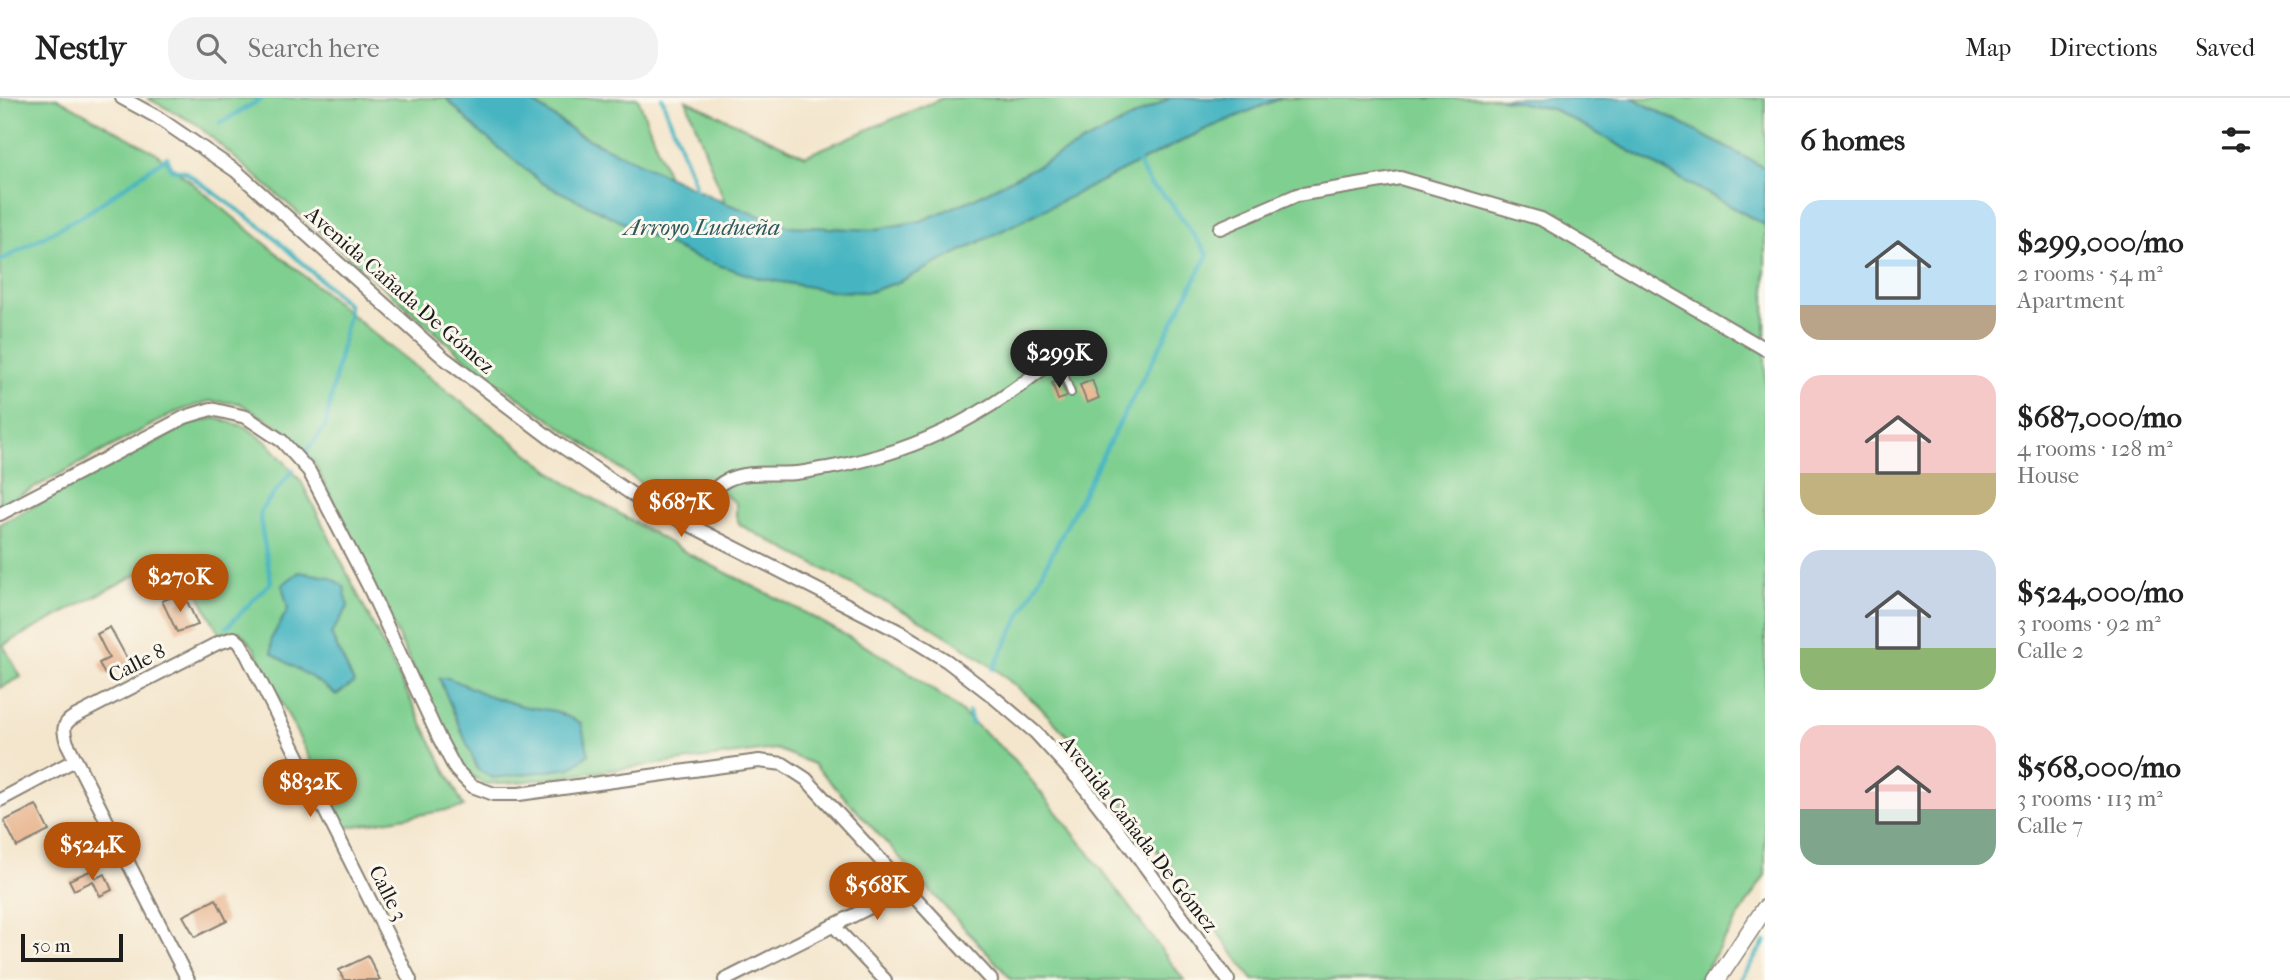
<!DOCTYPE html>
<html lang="en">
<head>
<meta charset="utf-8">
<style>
	:root { --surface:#fff; --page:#f2f2f2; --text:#222; --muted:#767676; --line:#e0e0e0; --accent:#b45309 }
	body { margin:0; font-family:"IM FELL French Canon",serif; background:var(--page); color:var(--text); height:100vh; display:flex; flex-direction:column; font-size:26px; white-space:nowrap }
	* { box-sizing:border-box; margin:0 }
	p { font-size:23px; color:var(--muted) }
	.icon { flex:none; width:38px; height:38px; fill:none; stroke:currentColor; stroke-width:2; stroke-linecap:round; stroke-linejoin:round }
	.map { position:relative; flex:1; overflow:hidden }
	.panel { display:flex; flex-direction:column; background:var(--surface); width:525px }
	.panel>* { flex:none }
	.scale { position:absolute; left:21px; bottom:18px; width:102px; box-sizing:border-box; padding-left:7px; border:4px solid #1c1c1c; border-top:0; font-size:19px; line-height:24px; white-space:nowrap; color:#1c1c1c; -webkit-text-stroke:5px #fbf7ec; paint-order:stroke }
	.price { position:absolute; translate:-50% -60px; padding:0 16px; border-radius:24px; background:var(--accent); color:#fff; font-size:23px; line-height:46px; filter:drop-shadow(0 2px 4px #0008) }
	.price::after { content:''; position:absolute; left:50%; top:42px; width:21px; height:16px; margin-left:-10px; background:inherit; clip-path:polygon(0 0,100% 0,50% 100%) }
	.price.active { background:#222; color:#fff }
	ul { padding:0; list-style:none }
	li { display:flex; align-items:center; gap:21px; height:175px; padding:0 35px }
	li span { display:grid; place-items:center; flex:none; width:196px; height:140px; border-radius:21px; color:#555 }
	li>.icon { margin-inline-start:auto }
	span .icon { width:84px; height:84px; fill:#fffc; stroke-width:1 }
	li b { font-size:30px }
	h2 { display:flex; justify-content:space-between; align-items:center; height:84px; padding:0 35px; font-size:30px }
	header { display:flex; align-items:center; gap:42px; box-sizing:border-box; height:98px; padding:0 35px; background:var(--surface); border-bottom:2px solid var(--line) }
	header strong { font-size:33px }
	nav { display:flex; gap:38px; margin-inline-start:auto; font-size:24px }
	.search { width:490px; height:63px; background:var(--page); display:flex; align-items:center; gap:18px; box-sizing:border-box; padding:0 24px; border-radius:28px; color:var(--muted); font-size:26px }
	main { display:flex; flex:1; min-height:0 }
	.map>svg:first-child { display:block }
</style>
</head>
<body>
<header>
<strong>Nestly</strong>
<div class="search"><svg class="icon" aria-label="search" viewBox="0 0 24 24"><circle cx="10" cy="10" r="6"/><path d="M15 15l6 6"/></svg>Search here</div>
<nav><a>Map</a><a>Directions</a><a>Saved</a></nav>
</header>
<main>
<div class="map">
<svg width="1765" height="882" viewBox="0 0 1765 882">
	<rect width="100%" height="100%" fill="#fbf7ec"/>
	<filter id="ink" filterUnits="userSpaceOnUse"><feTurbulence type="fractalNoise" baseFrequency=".0143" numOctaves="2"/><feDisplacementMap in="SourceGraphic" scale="14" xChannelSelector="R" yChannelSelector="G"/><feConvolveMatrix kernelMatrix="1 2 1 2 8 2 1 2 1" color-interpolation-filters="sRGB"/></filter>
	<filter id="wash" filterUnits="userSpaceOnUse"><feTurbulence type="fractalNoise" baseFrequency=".00686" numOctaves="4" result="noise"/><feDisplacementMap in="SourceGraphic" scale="28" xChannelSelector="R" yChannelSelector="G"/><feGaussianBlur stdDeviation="1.57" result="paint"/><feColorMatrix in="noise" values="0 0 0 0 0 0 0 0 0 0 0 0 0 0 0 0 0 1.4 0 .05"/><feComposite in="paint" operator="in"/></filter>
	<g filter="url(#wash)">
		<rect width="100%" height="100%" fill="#f4e6cd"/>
		<g fill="#7fcf90" stroke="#4e7656" stroke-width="2">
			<path d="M0,0h57l99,55 229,190 180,139 124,72 111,56 94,52 61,44 60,54 70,88 99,132h-172l-198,-216 -38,-15 -257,33 -35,2 -22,-15 -147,-305 -31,-34 -45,-27 -30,-2 -35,12 -174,93z"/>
			<path d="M147,0h299l31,32 65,53 152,74 139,34 36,1 32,-11 305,-152 75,-31h217l57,12 210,115v650l-66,105h-446l-163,-220 -52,-55 -43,-36 -34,-24 -37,-23 -184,-97 -4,-9v-13l-26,-19c-23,19 -27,20 -55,9l-180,-126 -280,-244z"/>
			<path d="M527,0h111l31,81 -92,-46z"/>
			<path d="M943,0h227l-199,102 -50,21 -50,9 -84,-4 -62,-23 -39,-103 119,56z"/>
			<path d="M1633,0h132v70z"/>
			<path d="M215,320l31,9 22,16 33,38 163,326 -119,21 -91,-180 -14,-16 -21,1 -42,-80 -174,92 18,32 -21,11v-164l191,-101z"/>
		</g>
		<g fill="#46b5c1" stroke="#31686e" stroke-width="2">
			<path d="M446,0h81l50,36 148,69 62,23 84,4 50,-9 50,-21 199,-102h111l-75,31 -305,152 -32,11 -36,-1 -75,-13 -64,-21 -152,-74 -65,-53z"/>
			<path d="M1498,0h135l132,70v57l-210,-115z"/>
			<path d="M299,474l30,5 15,9 4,21 -17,27 23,49 -18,12c-20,-17 -43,-27 -64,-42l-1,-14 17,-30 -6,-24z"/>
			<path d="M439,580h10l38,17 35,11 33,5 26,12 8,31 -18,14 -78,10 -15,-8z"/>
		</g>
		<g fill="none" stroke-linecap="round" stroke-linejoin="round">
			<g stroke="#46b5c1" stroke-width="4.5">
				<path d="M662,0l32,84 1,10"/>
				<path d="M220,25l43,-25"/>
				<path d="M0,163l90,-50 77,-54 4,12 13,2 83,60 81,74 1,6 -24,116 -18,24"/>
				<path d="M227,529l44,-45 -11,-63 1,-9 32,-40"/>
				<path d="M993,571l104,-203 111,-211 -40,-56 -18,-15 -14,-25"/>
				<path d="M969,614l3,12"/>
				<path d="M1740,882l25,-38"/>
			</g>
		</g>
		<g id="blocks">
			<g fill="#e8b48d">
				<path d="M1060,282l7,17 -9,3 -6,-17z"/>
				<path d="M1092,282l7,18 -12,5 -7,-18z"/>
				<path d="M174,498l3,7 9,-4 12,26 -21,7 -15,-31z"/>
				<path d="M110,529l19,35 -24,13 -6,-12 10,-5 -12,-24z"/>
				<path d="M36,707l13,26 -32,16 -13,-26z"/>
				<path d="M92,772l4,8 9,-4 7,16 -12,6 -7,-15 -19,9 -5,-10z"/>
				<path d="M216,801l11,22 -32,16 -12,-21z"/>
				<path d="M368,858l12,24h-36l-5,-10z"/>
			</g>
		</g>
	</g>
	<g filter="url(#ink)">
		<use href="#blocks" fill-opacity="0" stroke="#888174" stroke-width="2"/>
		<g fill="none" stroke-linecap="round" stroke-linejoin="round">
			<g stroke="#888174" stroke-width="10">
				<path id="lane" d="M1057,258l14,37"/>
			</g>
			<g stroke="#888174" stroke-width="16">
				<g id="street">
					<path d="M122,0l35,19 79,54 208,187 110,83 85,58 261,133 47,29 43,33 46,39 43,47 52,67 97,133"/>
					<path d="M1220,130l77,-33 103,-17 141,41 224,130"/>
					<path d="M0,416l185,-97 26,-8 35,8 36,24 27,30 59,114 71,153 17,32 16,16 22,8h25l240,-33 24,3 23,15 185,201"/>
					<path d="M691,427c10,-17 18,-36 36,-45 21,-10 47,-5 69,-7 11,-1 22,-4 32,-5 96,-17 173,-60 245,-126"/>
					<path d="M0,702l75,-40"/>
					<path d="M833,827l52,55"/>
					<path d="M188,882l-121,-237c-4,-13 -5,-19 7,-26l144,-74 16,-5 6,5 7,12 163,325"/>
					<path d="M725,882l181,-91"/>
				</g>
			</g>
			<g stroke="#888174" stroke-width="19">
				<path id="secondary" d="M1717,882l48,-72"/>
			</g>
			<use href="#lane" stroke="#fff" stroke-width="6"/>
			<use href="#street" stroke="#fff" stroke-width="12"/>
			<use href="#secondary" stroke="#fff" stroke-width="16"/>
		</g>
	</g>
	<g text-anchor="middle" stroke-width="6" stroke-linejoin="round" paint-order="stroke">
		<g font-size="21" fill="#1c1c1c" stroke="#fbf7ec">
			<text transform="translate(400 192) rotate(41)" y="7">Avenida Cañada De Gómez</text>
			<text transform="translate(137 565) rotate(-27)" y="7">Calle 8</text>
			<text transform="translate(1139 736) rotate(52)" y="7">Avenida Cañada De Gómez</text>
			<text transform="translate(388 795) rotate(63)" y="7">Calle 3</text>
		</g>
		<g font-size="23" font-style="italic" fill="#2d595e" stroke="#fbf7ec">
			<text x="702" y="137">Arroyo Ludueña</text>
		</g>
	</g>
</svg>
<div class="scale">50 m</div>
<b class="price active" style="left:1059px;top:292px">$299K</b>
<b class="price" style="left:681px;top:441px">$687K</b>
<b class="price" style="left:180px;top:516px">$270K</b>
<b class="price" style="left:310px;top:721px">$832K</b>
<b class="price" style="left:92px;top:784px">$524K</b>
<b class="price" style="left:877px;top:824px">$568K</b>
</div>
<section class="panel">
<h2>6 homes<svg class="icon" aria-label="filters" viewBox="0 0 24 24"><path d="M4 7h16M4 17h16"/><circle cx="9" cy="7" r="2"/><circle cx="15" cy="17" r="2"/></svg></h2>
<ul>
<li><span style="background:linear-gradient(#bfe0f5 75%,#b9a48a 0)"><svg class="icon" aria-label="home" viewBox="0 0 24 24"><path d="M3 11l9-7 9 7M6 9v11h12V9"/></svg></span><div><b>$299,000/mo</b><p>2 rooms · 54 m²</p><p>Apartment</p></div></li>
<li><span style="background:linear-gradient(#f6c9c9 70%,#c2b280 0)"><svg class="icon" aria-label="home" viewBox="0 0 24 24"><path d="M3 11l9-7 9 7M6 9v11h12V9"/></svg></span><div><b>$687,000/mo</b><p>4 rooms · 128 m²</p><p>House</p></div></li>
<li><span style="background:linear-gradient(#c9d6e8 70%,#8fb573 0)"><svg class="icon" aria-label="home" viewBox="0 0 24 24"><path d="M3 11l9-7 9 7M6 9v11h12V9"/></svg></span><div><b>$524,000/mo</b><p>3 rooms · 92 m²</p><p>Calle 2</p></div></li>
<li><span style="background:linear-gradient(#f6c9c9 60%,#7fa58c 0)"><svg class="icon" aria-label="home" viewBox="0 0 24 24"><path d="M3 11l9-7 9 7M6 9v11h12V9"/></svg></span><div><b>$568,000/mo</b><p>3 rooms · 113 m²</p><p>Calle 7</p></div></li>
</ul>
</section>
</main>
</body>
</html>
